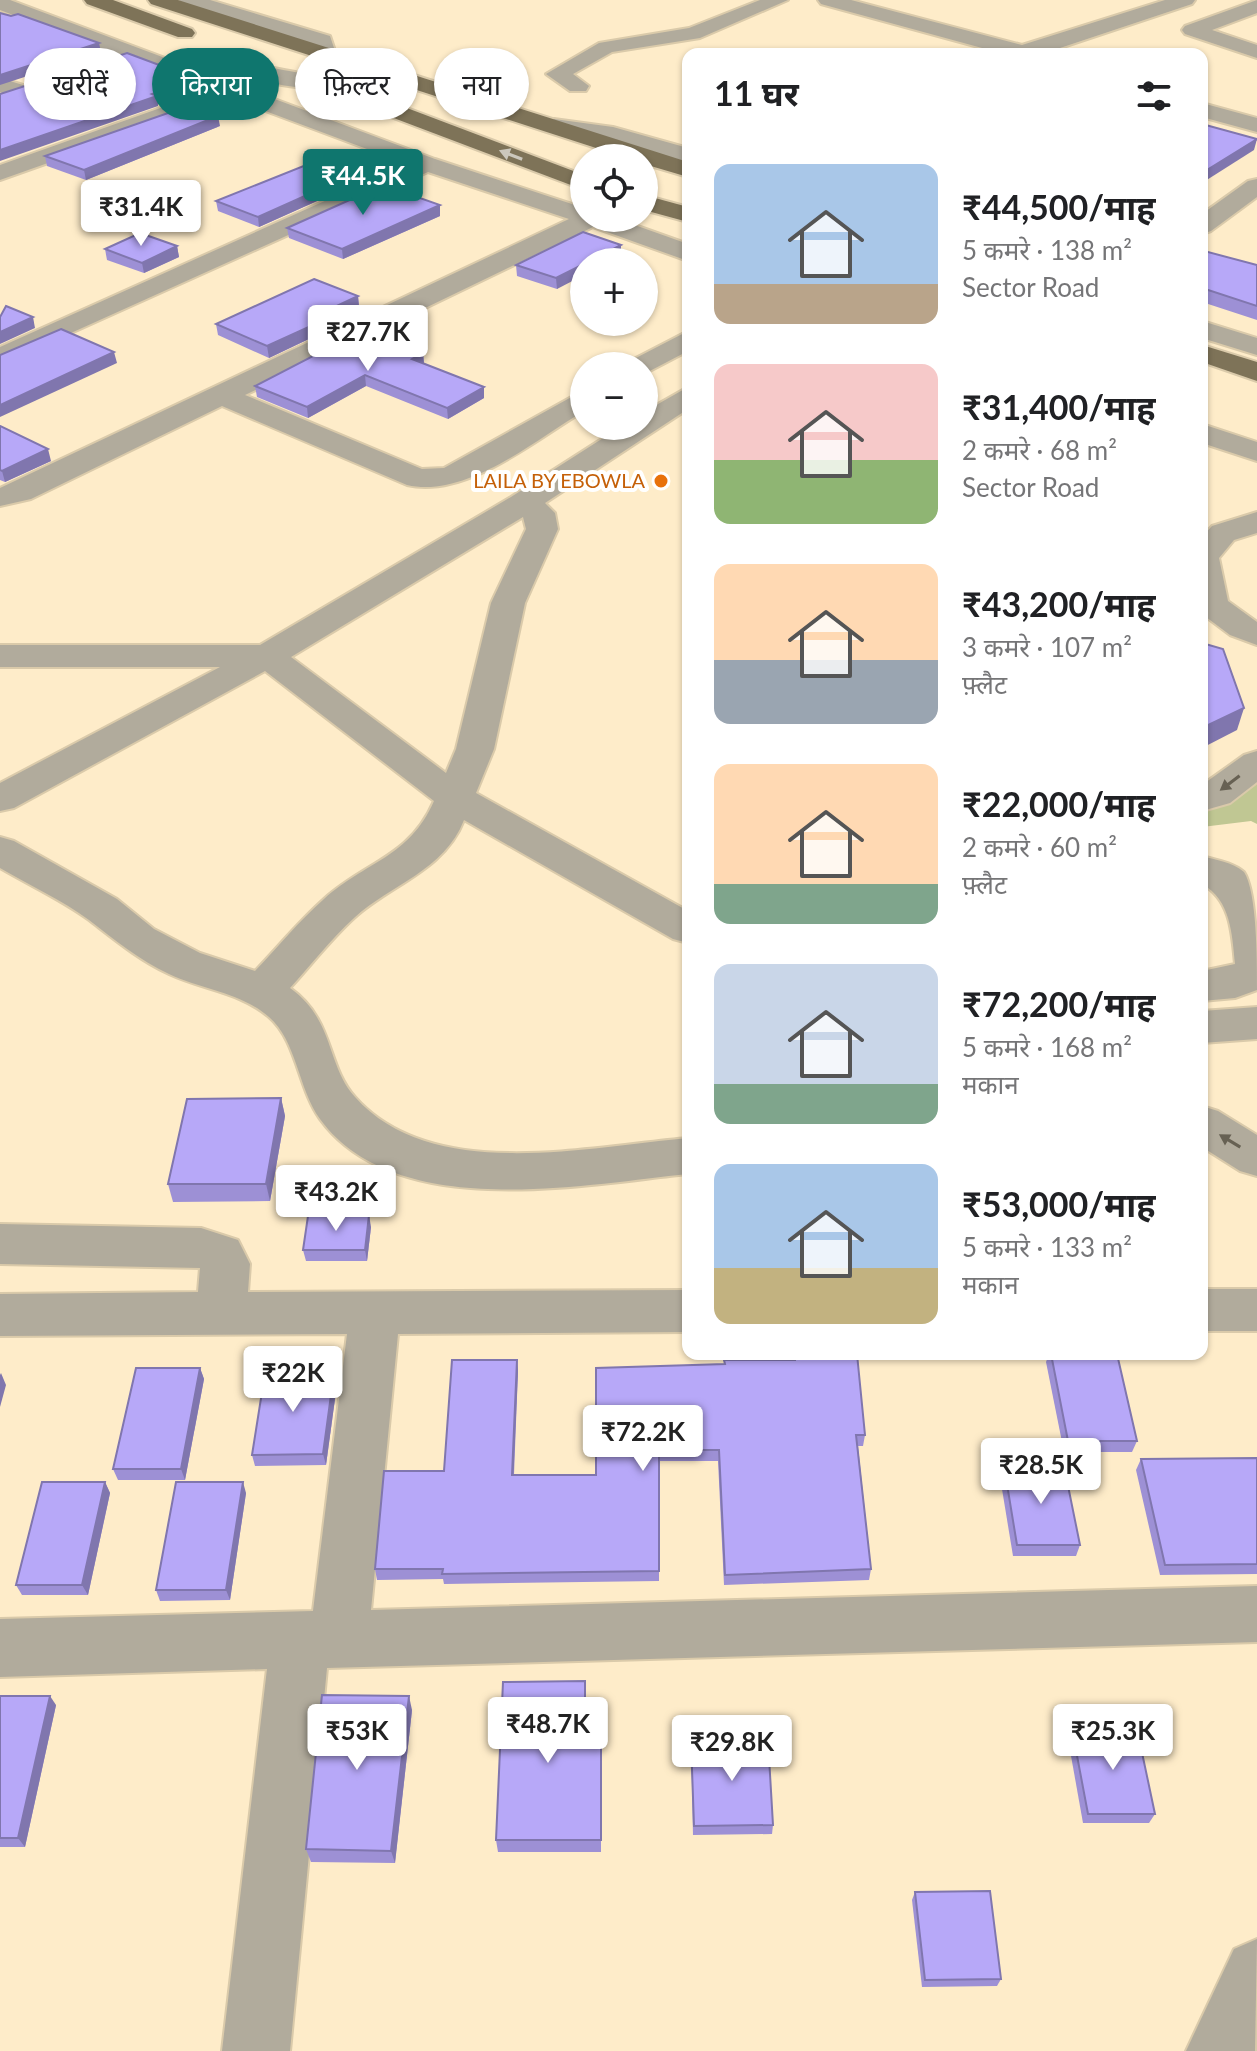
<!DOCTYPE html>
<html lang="hi">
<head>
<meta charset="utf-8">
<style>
	:root { --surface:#fff; --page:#f2f2f2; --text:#202124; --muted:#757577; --accent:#0f766e }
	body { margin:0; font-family:Lato,"Noto Sans Devanagari",sans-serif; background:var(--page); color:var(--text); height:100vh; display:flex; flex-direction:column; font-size:30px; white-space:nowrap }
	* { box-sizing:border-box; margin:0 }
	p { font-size:26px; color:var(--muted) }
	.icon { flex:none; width:44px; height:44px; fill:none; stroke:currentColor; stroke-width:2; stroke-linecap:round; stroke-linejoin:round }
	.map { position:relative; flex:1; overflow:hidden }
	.panel { position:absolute; left:682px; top:48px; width:526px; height:1312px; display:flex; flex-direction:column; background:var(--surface); border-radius:16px; box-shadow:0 2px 6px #0004 }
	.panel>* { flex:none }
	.top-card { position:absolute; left:24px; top:48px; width:538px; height:72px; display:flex; gap:16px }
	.buttons { position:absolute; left:570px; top:144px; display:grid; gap:16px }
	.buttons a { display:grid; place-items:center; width:88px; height:88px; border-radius:50%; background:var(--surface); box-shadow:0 2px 6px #0004; font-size:40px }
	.price { position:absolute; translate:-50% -68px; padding:0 18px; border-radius:8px; background:#fff; color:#222; font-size:26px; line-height:52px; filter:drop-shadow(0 2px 4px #0008) }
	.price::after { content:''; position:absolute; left:50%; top:48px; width:24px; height:18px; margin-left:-12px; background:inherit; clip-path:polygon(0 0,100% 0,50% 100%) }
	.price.on { background:var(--accent); color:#fff }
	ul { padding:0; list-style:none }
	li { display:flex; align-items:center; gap:24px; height:200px; padding:0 32px }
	li span { display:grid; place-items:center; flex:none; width:224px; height:160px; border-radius:16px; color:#555 }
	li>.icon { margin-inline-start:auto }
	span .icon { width:96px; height:96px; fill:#fffc; stroke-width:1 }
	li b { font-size:34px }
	h2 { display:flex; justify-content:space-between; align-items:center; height:96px; padding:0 32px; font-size:34px }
	.chip { padding:0 28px; border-radius:36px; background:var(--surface); box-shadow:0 2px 6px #0004; font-size:28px; line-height:72px }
	.chip.on { background:var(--accent); color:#fff }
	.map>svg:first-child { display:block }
</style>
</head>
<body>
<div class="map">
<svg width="1257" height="2051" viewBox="0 0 1257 2051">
	<rect width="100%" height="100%" fill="#feecc9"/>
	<path fill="#c0c793" d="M1257,773v51l-6,-3 -49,6v-22z"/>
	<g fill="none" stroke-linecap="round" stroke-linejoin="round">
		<g stroke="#dacaaa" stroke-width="4">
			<g id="minor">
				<path d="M0,0h10l425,159 149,49v10h31l73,26v17l-95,-34 -348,168 177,74 22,-1 140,-78v21c-49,29 -118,88 -177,74l-185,-79 -191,93 -31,7v-18l569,-269 -141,-47 -428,193v-18l407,-183 -176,-66 -231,82v-15l211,-75 -211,-80z"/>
				<path d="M179,0h31l120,36 7,21 -4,4h-14l-6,-17 -131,-40z"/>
				<path d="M760,0h28l-88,38 -88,14 -39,22 16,12 -3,5h-16l-24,-17 53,-31 90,-15z"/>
				<path d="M818,0h33l171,45 143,-45h30l-3,4 -150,50h-38l-183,-50z"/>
				<path d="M1257,0v13l-45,17 45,15v13l-72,-24 -3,-4 3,-4z"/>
				<path d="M231,60c17,4 96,16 102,23 -13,15 -90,-6 -110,-12l-3,-5 3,-5z"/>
				<path d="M0,78l23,7 3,5 -11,7 -15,-5z"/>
				<path d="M1202,103l55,15v14l-55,-15z"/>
				<path d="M554,119l59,8 75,21v14l-77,-21 -65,-10 -3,-5z"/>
				<path d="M1257,179v18l-46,34 -9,3v-20l46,-33z"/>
				<path d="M1202,321l55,17v17l-55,-17z"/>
				<path d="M688,331v20l-44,23v-8h-16l4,-6z"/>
				<path d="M688,387v22l-143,94 10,10 3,16 -33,74 -31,146 -18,44 212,118v32l-15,-4 -209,-119c-20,51 -73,64 -110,98 -23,21 -43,47 -64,70 45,32 36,77 65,109 76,86 231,50 333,41v36c-108,11 -293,48 -368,-55 -22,-30 -23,-78 -51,-102 -29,-25 -66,-27 -100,-43 -30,-14 -54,-34 -80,-54 -27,-20 -60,-35 -89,-52v-31l14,4 103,58 37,30 46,24 55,18c23,-24 44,-50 69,-72 42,-38 85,-41 110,-98l-169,-130 -251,137 -14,3v-28l220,-116h-220v-22h260l251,-148 111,-71h22v-14zM523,517l3,12 -35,74 -35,146 -10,24 -155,-116z"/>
				<path d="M1202,424l55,18v19l-55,-18z"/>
				<path d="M1257,512v21l-23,7 -15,18 9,43 29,21v23l-27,-10 -28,-21v-77l10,-11z"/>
				<path d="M1257,751v31l-27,21 -28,8v-26l42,-30z"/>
				<path d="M1202,856c14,4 30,6 42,16 13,20 13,88 13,118l-22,8 -33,3v-30l33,-7c-3,-30 -4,-64 -33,-80z"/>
				<path d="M1257,1007v32l-55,4v-32z"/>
				<path d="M1202,1106l16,5 39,24v41l-17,-5 -38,-24z"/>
				<path d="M0,1224l201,4 37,12 12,24 -2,28 440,-2v42l-290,2 -27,276 886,-24v56l-930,26 -37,383h-68l45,-382 -267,8v-58l313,-8 34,-277 -347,2v-42l198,-2 2,-24 -200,-4z"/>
				<rect x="1202" y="1289" width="55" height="42"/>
				<path d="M1257,1939l-2,112h-69l48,-102z"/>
			</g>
		</g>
		<g stroke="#dacaaa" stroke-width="4">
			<g id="major">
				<path d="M84,0h29l79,29 3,4 -3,4h-14l-91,-33z"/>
				<path d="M148,0h30l510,162v15l-44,-13v-6h-17l-476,-154z"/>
				<path d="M325,77l259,98v15l-267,-101 -3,-5 3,-5z"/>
				<path d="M644,195l44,12v15l-44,-12z"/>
				<path d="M1202,345l55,17v19l-55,-19z"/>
			</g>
		</g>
		<use href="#minor" fill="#b1ab9c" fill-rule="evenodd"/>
		<use href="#major" fill="#7e7358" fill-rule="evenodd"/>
	</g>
	<g fill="#9d90d5">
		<path d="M220,126l-134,54 -39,-14 -2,-10z"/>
		<path d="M354,174l1,10 -96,43 -41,-16 -2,-10z"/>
		<path d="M440,205v11l-97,43 -54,-21 -2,-10z"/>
		<path d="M621,245v10l-12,7h-25l-27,27 -40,-13 -1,-11z"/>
		<path d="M177,246l2,11 -35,16 -37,-13 -2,-11z"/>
		<path d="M1202,246l2,5 53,14v55l-55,-18z"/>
		<path d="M358,296l1,11 -25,12v8l-65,31 -51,-23 -2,-11z"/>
		<path d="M423,353l1,11 60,23v11l-36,21 -82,-33 -58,32 -51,-21 -2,-11z"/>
		<path d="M0,426l51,35 -46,21 -5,-2z"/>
		<path d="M281,1098l4,18 -15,85 -97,1 -5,-18z"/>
		<path d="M371,1227l-4,34h-61l-3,-11z"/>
		<path d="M794,1354h63l8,81 -2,11h-5l13,123 -2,11 -145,5 -6,-124h-59v120l-215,3 -1,-5 -66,1 -2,-11 69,-98 73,-111 1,11 -4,104h82l128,-111 69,-4z"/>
		<path d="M1049,1354h68l20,87 -5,11h-68l-18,-90z"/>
		<path d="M200,1368l4,11 -19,101h-67l-5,-11z"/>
		<path d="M334,1373l3,11 -11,81 -71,1 -3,-11z"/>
		<path d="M1257,1458v116l-97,1 -24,-105 5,-11z"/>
		<path d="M1004,1466l76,79 -4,11h-63l-13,-79z"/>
		<path d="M105,1482l5,11 -22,102h-66l-6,-10z"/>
		<path d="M246,1493l-16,107 -70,1 -4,-11z"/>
		<path d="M0,1696l56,9 -31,142h-25z"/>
		<path d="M585,1696v40h16v116h-103l-2,-12z"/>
		<path d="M412,1710l-17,153 -84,-1 -5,-13z"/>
		<path d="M1072,1729l83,85 -6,9h-66l-15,-84z"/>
		<path d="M691,1741l82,84 -1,9 -79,1z"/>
		<path d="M915,1892l86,87 -4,7 -75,1 -10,-87z"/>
	</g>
	<g fill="#8076ae">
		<path d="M99,43l2,9 -101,33v-10z"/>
		<path d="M194,78l1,9 -37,15v4l-158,55v-11z"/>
		<path d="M218,116l2,10 -134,54 -2,-10z"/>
		<path d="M1257,139l-3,11 -52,33v-10z"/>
		<path d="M354,174l1,10 -96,43 -1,-10z"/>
		<path d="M440,205v11l-97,43 -1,-10z"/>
		<path d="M621,245v10l-12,7h-21z"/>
		<path d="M177,246l2,11 -35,16 -2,-10z"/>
		<path d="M584,264v11l-27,14 -1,-11z"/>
		<path d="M358,296l1,11 -25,12v8l-65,31 -2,-12 57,-34z"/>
		<path d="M33,317l2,11 -35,16v-12z"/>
		<path d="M114,352l3,11 -117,54v-12z"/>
		<path d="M423,353l1,11 -12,-5z"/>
		<path d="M365,375l1,11 -58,32 -1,-11z"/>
		<path d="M484,387v11l-36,21 -1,-11z"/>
		<path d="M48,449l3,12 -46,21 -3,-11z"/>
		<path d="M1244,708l-7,22 -35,18v-20z"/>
		<path d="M281,1098l4,18 -15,85 -4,-17z"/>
		<path d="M369,1215l2,12 -4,34 -2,-11z"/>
		<path d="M517,1360l1,11 -5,115 -1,-11z"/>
		<path d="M200,1368l4,11 -19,101 -4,-11z"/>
		<path d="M1,1373l5,12 -6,22v-32z"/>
		<path d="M334,1373l3,11 -11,81 -3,-11z"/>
		<path d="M105,1482l5,11 -22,102 -6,-10z"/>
		<path d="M243,1482l3,11 -16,107 -4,-10z"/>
		<path d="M50,1696l6,9 -31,142 -7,-9z"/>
		<path d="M409,1696l3,14 -17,153 -4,-12z"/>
	</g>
	<g fill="#b7a8f8" stroke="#8076ae" stroke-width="2">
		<path d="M0,13l11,3 7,-2 81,29 -99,32z"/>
		<path d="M127,53l67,25 -42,16 5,2 -157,54v-56z"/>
		<path d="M188,106l30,10 -134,54 -39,-14z"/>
		<path d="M1202,124l55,15 -55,34z"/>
		<path d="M316,161l38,13 -96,43 -42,-16z"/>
		<path d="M383,185l57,20 -98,44 -55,-21z"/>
		<path d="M583,232l38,13 -33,17h-4v2l-28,14 -40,-13z"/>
		<path d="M140,233l37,13 -35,17 -37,-14z"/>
		<path d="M1202,246l2,5 53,14v41l-55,-18z"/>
		<path d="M314,279l44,17 -34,16 9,4 -66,30 -51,-22z"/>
		<path d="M6,306l27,11 -33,15v-15z"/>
		<path d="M61,329l53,23 -114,53v-50z"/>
		<path d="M365,329l58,24 -11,6 72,28 -37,21 -82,-33 -58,32 -52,-21z"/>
		<path d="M0,426l48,23 -46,22 -2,-1z"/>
		<path d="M1202,643l21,6 21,59 -42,20z"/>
		<path d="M281,1098l-15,86h-98l19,-85z"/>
		<path d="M369,1215l-4,35h-62l5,-34z"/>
		<path d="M795,1354h62l8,81h-9l15,134 -146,6 -6,-125h-60v121l-217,3 1,-5h-68l9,-98h60l8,-111h65l-5,115h84v-107l129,-4 -1,-4h71z"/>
		<path d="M1051,1354h66l20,87h-69z"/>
		<path d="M136,1368h64l-19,101h-68z"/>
		<path d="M265,1373h69l-11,81 -71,1z"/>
		<path d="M1257,1458v106l-92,1 -24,-106z"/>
		<path d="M1004,1466h60l16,79h-63z"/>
		<path d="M42,1482h63l-23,103h-66z"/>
		<path d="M176,1482h67l-17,108h-70z"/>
		<path d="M585,1681v55h16v104h-105l7,-158z"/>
		<path d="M322,1695l87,1 -18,155 -85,-2z"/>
		<path d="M0,1696h50l-32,142h-18z"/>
		<path d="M1072,1729h65l18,85h-67z"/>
		<path d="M768,1740l5,85 -79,1 -3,-85z"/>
		<path d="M990,1891l11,88 -76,1 -10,-88z"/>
	</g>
	<defs><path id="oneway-solid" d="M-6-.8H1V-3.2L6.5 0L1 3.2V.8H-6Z" transform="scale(2)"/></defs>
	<use fill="#cbc7bc" href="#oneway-solid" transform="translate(511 155) rotate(-159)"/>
	<g fill="#676153">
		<use href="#oneway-solid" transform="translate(1230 783) rotate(143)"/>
		<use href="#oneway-solid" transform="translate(1230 1141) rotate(-149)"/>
	</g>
	<circle fill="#e8710a" stroke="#fff" stroke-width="3" cx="661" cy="481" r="8"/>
	<g text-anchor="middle" stroke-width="8" stroke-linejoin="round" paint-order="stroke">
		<g font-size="20" fill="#c56008" stroke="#fff" text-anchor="end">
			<text x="645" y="488">LAILA BY EBOWLA</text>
		</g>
	</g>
</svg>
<div class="buttons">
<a><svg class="icon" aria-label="locate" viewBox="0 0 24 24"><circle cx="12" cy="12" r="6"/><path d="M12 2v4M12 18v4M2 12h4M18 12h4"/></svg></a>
<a>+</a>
<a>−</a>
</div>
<b class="price on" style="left:363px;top:217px">₹44.5K</b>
<b class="price" style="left:141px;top:248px">₹31.4K</b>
<b class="price" style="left:368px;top:373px">₹27.7K</b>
<b class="price" style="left:336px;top:1233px">₹43.2K</b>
<b class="price" style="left:293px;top:1414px">₹22K</b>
<b class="price" style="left:643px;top:1473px">₹72.2K</b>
<b class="price" style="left:1041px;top:1506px">₹28.5K</b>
<b class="price" style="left:548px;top:1765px">₹48.7K</b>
<b class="price" style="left:357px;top:1772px">₹53K</b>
<b class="price" style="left:1113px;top:1772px">₹25.3K</b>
<b class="price" style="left:732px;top:1783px">₹29.8K</b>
<div class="top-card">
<a class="chip">खरीदें</a>
<a class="chip on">किराया</a>
<a class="chip">फ़िल्टर</a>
<a class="chip">नया</a>
</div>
<section class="panel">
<h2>11 घर<svg class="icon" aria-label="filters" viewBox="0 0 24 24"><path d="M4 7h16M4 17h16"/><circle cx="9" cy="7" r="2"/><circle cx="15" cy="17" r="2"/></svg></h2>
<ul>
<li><span style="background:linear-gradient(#a9c7e8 75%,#b9a48a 0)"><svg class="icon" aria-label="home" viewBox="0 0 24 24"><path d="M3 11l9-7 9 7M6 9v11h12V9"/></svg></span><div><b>₹44,500/माह</b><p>5 कमरे · 138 m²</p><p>Sector Road</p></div></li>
<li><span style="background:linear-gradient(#f6c9c9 60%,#8fb573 0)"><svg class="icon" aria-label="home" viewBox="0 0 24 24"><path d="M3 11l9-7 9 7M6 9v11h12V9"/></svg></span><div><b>₹31,400/माह</b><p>2 कमरे · 68 m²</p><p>Sector Road</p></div></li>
<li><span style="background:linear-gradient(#ffd9b3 60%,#9aa5b1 0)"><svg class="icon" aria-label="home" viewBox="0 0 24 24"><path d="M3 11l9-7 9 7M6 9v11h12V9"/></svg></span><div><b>₹43,200/माह</b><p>3 कमरे · 107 m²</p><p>फ़्लैट</p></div></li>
<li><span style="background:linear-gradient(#ffd9b3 75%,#7fa58c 0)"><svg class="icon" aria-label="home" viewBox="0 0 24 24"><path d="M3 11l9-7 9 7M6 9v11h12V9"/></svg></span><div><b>₹22,000/माह</b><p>2 कमरे · 60 m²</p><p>फ़्लैट</p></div></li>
<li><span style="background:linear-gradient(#c9d6e8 75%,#7fa58c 0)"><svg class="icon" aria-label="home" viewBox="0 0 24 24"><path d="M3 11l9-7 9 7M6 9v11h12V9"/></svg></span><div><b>₹72,200/माह</b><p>5 कमरे · 168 m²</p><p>मकान</p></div></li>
<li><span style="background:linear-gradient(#a9c7e8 65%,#c2b280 0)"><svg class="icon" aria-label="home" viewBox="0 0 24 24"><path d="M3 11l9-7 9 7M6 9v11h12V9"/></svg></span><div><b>₹53,000/माह</b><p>5 कमरे · 133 m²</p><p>मकान</p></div></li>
</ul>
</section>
</div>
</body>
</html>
